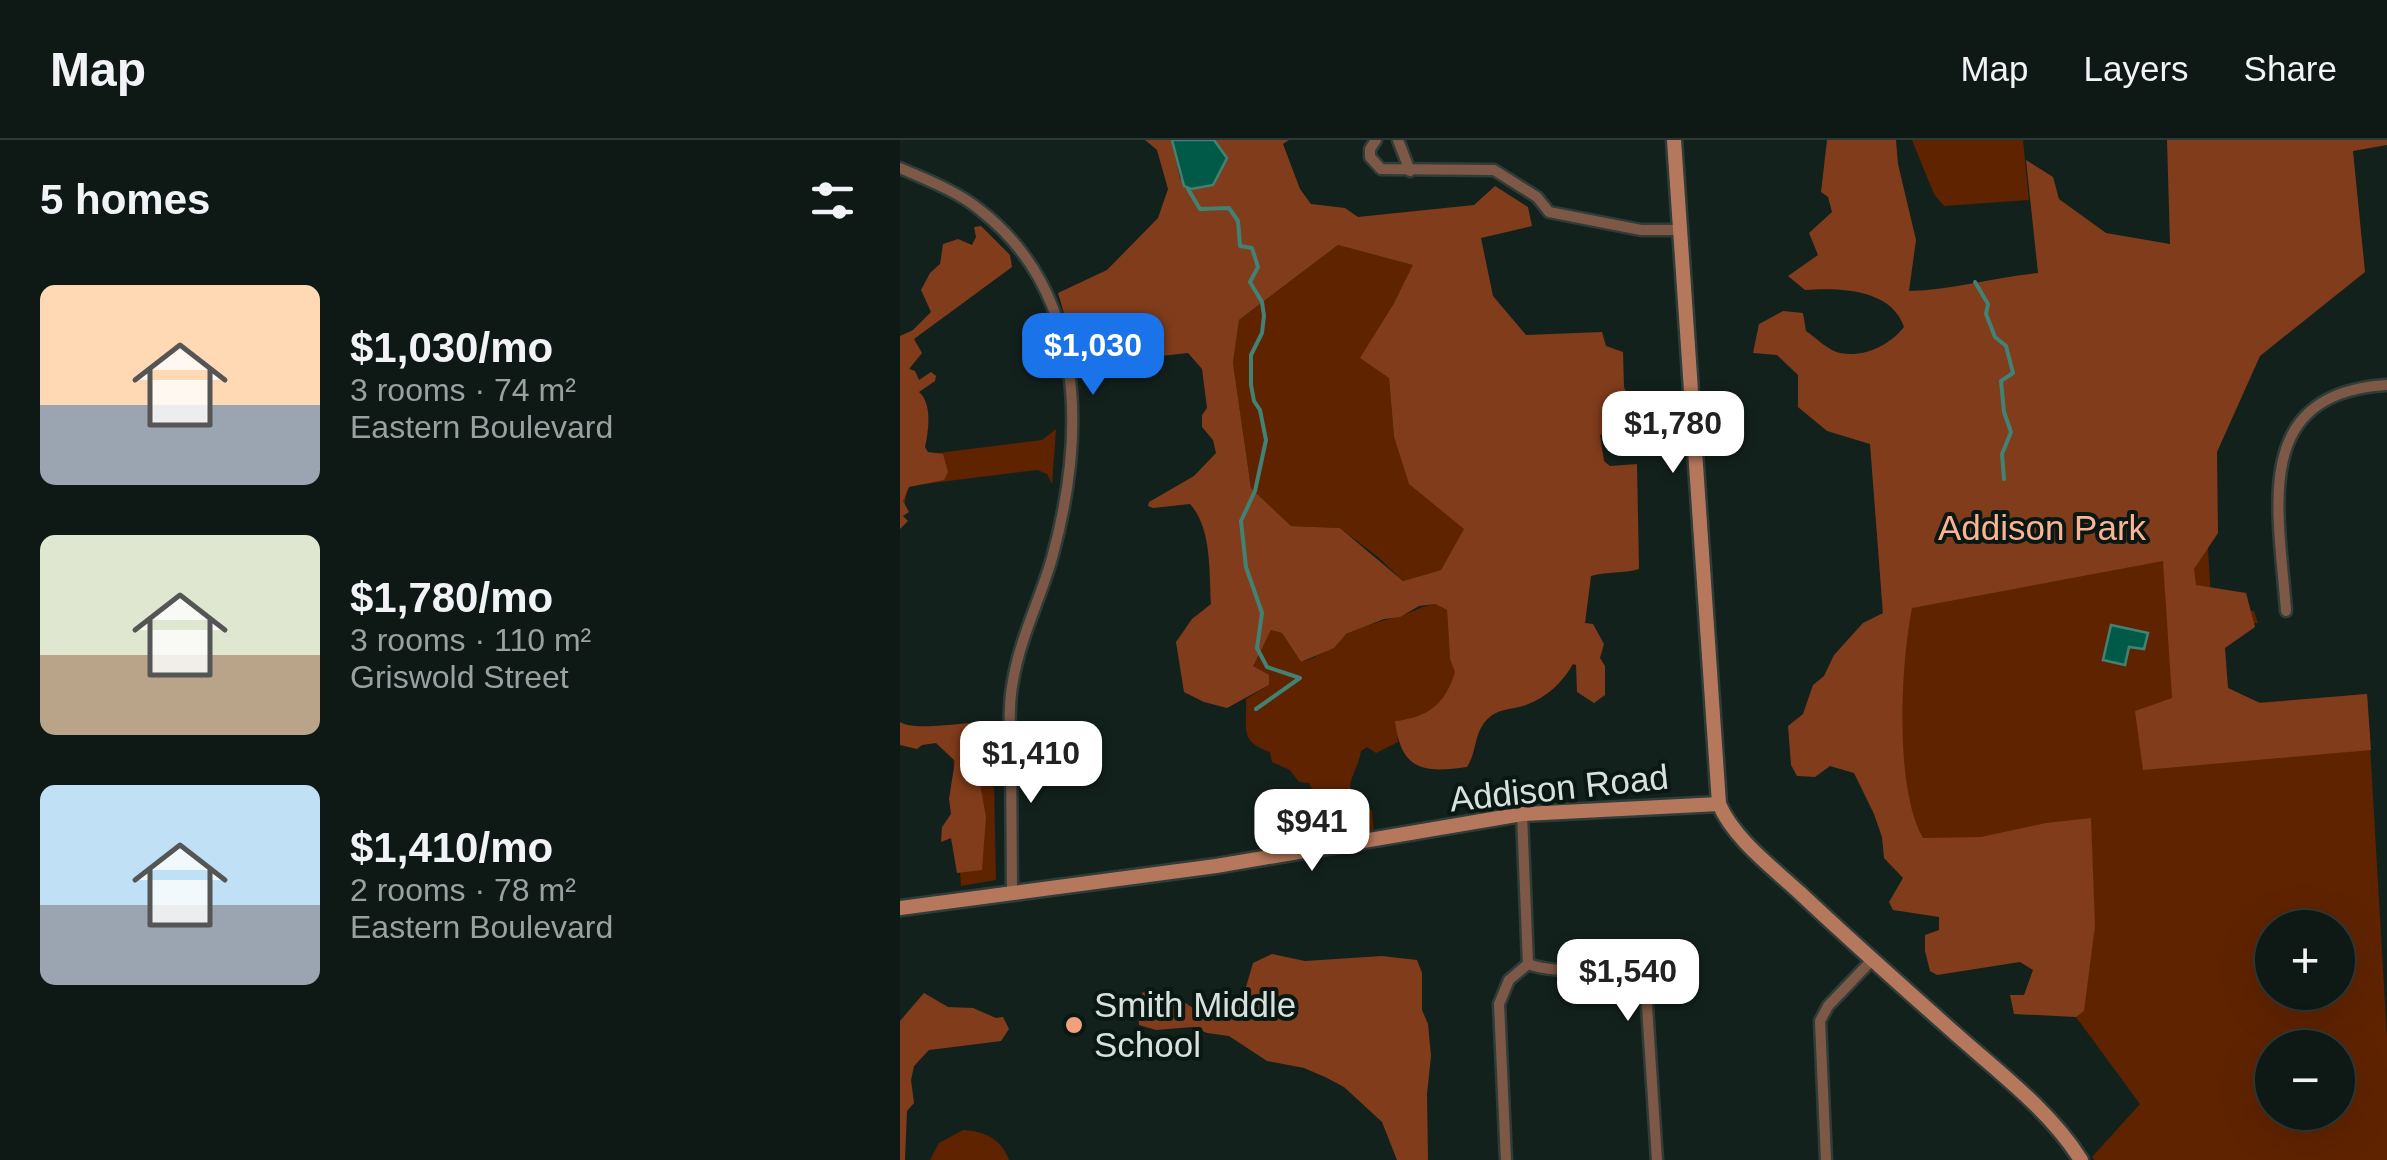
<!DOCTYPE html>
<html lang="en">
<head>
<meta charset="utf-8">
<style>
	:root { --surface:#0e1916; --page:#1c2623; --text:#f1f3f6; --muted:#9ba0a1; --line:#2e3835; --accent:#1a73e8 }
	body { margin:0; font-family:Helvetica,sans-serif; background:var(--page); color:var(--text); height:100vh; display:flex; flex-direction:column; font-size:38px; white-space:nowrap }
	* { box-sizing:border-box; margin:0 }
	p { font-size:32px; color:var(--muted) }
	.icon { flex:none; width:55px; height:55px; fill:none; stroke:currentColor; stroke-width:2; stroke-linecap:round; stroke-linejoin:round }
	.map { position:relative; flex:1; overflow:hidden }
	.details { display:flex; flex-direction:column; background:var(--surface); width:900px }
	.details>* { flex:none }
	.fabs { position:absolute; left:1355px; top:770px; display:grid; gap:20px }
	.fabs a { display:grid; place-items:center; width:100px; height:100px; border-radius:50%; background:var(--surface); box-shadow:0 10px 40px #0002,0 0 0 2px var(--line); font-size:50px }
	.price { position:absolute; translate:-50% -85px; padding:0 22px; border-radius:20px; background:#fff; color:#222; font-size:32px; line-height:65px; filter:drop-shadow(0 2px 5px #0008) }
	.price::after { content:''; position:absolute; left:50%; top:60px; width:30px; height:22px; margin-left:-15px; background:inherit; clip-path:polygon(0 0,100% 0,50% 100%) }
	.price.selected { background:var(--accent); color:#fff }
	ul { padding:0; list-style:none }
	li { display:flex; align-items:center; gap:30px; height:250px; padding:0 40px }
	li span { display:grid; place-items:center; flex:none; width:280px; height:200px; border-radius:15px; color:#555 }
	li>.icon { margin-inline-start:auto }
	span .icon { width:120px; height:120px; fill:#fffc; stroke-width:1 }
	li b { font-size:42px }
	h2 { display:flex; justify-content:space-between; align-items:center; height:120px; padding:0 40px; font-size:42px }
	header { display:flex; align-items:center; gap:60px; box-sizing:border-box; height:140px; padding:0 50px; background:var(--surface); border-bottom:2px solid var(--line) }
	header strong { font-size:48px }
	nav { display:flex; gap:55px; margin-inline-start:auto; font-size:35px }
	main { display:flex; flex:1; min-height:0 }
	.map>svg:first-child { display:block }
</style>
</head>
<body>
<header>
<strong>Map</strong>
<nav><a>Map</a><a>Layers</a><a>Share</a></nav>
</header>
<main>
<section class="details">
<h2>5 homes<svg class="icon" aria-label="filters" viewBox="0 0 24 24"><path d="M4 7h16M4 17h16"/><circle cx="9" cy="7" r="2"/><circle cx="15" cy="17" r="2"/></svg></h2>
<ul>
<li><span style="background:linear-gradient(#ffd9b3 60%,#9aa5b1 0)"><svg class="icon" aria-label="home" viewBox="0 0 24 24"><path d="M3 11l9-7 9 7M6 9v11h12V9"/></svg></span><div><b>$1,030/mo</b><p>3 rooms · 74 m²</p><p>Eastern Boulevard</p></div></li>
<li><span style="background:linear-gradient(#dfe7d0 60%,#b9a48a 0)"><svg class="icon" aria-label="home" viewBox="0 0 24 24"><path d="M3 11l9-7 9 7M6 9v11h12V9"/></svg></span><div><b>$1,780/mo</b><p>3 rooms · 110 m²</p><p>Griswold Street</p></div></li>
<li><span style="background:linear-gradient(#bfe0f5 60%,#9aa5b1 0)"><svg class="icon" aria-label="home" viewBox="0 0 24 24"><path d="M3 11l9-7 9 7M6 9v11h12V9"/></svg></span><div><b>$1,410/mo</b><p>2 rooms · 78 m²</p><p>Eastern Boulevard</p></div></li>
</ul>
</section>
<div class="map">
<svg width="1487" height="1020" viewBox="0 0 1487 1020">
	<rect width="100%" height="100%" fill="#13211d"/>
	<g fill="#5f2300" fill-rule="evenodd">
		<path d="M1012,0h111l6,60 -85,6 -10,-12z"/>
		<path d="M438,105l76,20 -21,40 -4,73 5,59 15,46 56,46 -24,41 -38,11 -25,-24 -38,-29 -49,-2 -40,-38 -18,-125 6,-43z"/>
		<path d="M1292,161l20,312 42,-2 4,12 -45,3 5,80 149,-12 20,344v122h-293l-2,-3 48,-53 -64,-87 -12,-176 -164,11 -36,-499zM1372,788h66v64h-66zM1372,908h66v64h-66z"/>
		<path d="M7,204l15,111 120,-15 14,-11 -4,55 -5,-10 -10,-4 -129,16 -8,42z"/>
		<path d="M535,464l12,6 3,48 6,14c-11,32 -27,45 -60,49l2,21 -22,11 -9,-6 -6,4c-5,29 -27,38 11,60l2,21 -26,4 -4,-8 -20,-14 -15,-31 -10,-1 -9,-12 -18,-8 -2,-10c-31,-10 -23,-24 -24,-53l23,-14 -16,-19 1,-5 17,-31 11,3 19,29c21,-4 32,-21 48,-29 15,-7 32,-12 47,-16 14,-3 24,-11 39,-13z"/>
		<path d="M93,591l3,149 -35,6 -9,-149z"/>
		<path d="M63,990c22,1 38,9 46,30h-79l9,-17z"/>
	</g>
	<g fill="#803c1b" fill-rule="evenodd">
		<path d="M245,0h27l8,38 7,11 36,-37 -9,-12h75l-6,4 17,45 11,15 34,4 13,9 116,-12 21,-19 33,21 4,19 -51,12 12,58 33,39 76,-3 4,14 17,6 1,35 9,20 -12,21 -21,7 4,26 6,5 27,-2 2,105c-16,5 -31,2 -48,7l-6,47 8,1 11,20 -4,14 5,8v29l-11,8 -17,-11 -1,-27 -3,-1c-11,19 -26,33 -47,41 -17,6 -29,2 -42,18 -10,13 -8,31 -17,44 -43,6 -66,4 -72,-46 34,-4 50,-17 60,-49l-5,-13 -3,-49 -12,-6 -16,2 -19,11 -16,2 -38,15 -12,14 -33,14 -19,-29 -11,-3 -18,36 16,9v10l-42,23 -23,-6 -20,-10 -8,-50 16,-23 19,-15c-2,-32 1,-76 -21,-100l-37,4 -5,-2 1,-4 45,-26 22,-23 -3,-13 -11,-13v-12l5,-7 -5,-39 -14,-16 -109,12 -21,-72 49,-23 51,-52 10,-29 -11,-39zM438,105l75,20 -20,40 -33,53 29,20 5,59 15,47 55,45 -23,41 -38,11 -63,-53 -49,-2 -40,-38 -18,-125 6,-43z"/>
		<path d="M927,0h69l2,24 18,76 -7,51c44,-1 85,-14 129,-18l-12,-113 27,17 6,22 47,34 64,11 -3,-104h220v5l-34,6 12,121 -105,84 -43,96 1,81 -24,36 2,16 50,8 9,34 -30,21 3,40 32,15 107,-9 4,56 -228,20 -8,-59 37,-13 -9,-137 -251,47c-11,56 -18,180 11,230l58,-1 65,-14 45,-5 4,108 -11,85 -8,6 -62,-3 -4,-19h14l9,-25 -13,-8 -83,13 -7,-4 -5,-20v-16l14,-5v-13l-46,-7 -4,-8 14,-24 -19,-20 -2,-21 -8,-23 -20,-41 -24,-7 -15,11 -18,-1 -6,-11 -3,-39 15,-12 10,-29 11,-9 10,-21 29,-32 20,-10 -13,-169 -43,-13 -29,-24v-32l-21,-20 -24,-2 6,-29 24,-13 20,2 3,18c10,7 23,20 34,22 24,5 50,-8 64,-26 -13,-39 -66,-39 -99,-37l-17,-14 30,-21 -9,-22 23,-21 -4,-15 -7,-5z"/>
		<path d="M81,86l29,29 2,12 -98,72 8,14 -13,16 6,2 4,9 12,-8 5,4 -1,5 -16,11c13,11 10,37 6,55l3,5 15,2 5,18 -4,8 -35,7 -6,14 6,11 -6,4 5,5 -8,8v-193l13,-6 18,-18 -10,-22 9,-17 10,-9 3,-20 15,-5 14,6 4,-8 -2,-10z"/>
		<path d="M0,582c13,9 57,1 76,1l8,19 -5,36 7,39 -4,53 -25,3 -6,-35 -10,4 1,-15 9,-13 -2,-15 6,-38 -19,-18 -14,2 -5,4 -17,-4z"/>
		<path d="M372,814l33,7 77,-5 35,4 5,13v37l6,14 3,32 -4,38 1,66h-31l-15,-38 -38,-35 -19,-10 -21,-9 -37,-7 -38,-25 -22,-3 -14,-6 -37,3 -17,-5 -2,-22 6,-11 13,5 22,1 18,12 39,4 6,-10 12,-41z"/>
		<path d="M24,853l24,14 25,1 23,10 7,-1 6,12 -8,12 -72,9 -15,16 -3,14 3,23 -7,8 -2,49h-5v-139z"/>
	</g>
	<g fill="#015948" stroke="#428275" stroke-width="2.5">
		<path d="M272,0h42l13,18 -14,27 -22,4 -7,-3z"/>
		<path d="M1211,485l37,8 -4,16 -15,-2 -4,18 -22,-5z"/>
	</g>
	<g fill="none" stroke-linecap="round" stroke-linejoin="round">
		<g stroke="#428275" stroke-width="4">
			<path d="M288,49l12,20 29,-1 9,13 2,25 12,2 6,19 -8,15 12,20 2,14 -2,17 -11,22v30l3,16 6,9 6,30 -11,51 -14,30 5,46 16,46 -5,35 10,19 33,11 -44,31"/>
			<path d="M1075,142l13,22 -2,10 9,23 11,9 7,27 -12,8 3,31 7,20 -9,22 2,25"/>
		</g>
		<g stroke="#2f3c38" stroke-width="15">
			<g id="minor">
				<path d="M476,0l-6,9v8l11,12 113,1 43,27 12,15 92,18h38"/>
				<path d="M498,0l12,31"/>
				<path d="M0,28c27,12 57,23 80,42 108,84 105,228 72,348 -12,42 -32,80 -39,123 -5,24 -3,51 -2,75 0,46 1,91 1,137"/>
				<path d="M1386,471c-7,-100 -37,-218 101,-226"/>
				<path d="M628,824c39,14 79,-4 113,13l5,14 11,169"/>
				<path d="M606,1020l-7,-156 10,-24 19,-16 -6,-150"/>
				<path d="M926,1020l-6,-139 8,-15 44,-46"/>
			</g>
		</g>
		<g stroke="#2f3c38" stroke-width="19">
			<g id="secondary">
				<path d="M774,0l45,664c15,35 53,63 81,89 52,49 105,96 158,143 43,38 92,75 123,124"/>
				<path d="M0,768l316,-42 306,-52 197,-10"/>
			</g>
		</g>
		<use href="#minor" stroke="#7e5847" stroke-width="10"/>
		<use href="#secondary" stroke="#b6785c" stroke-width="14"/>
	</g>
	<circle fill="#f1a17d" stroke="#0a1814" stroke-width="4" cx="174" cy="885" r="10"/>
	<g text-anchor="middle" stroke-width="8" stroke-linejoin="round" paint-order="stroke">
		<g font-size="35" fill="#fcb394" stroke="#0a1814">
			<text x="1142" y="400">Addison Park</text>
		</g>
		<g font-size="35" fill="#d8e1de" stroke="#0a1814">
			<text transform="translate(659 648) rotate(-6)" y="12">Addison Road</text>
		</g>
		<g font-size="35" fill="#d8e1de" stroke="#0a1814" text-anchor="start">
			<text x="194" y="877">Smith Middle<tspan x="194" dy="40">School</tspan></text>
		</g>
	</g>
</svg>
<div class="fabs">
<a>+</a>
<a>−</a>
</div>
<b class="price selected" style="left:193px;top:258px">$1,030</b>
<b class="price" style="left:773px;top:336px">$1,780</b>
<b class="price" style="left:131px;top:666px">$1,410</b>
<b class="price" style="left:412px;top:734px">$941</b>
<b class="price" style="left:728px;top:884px">$1,540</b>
</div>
</main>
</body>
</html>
